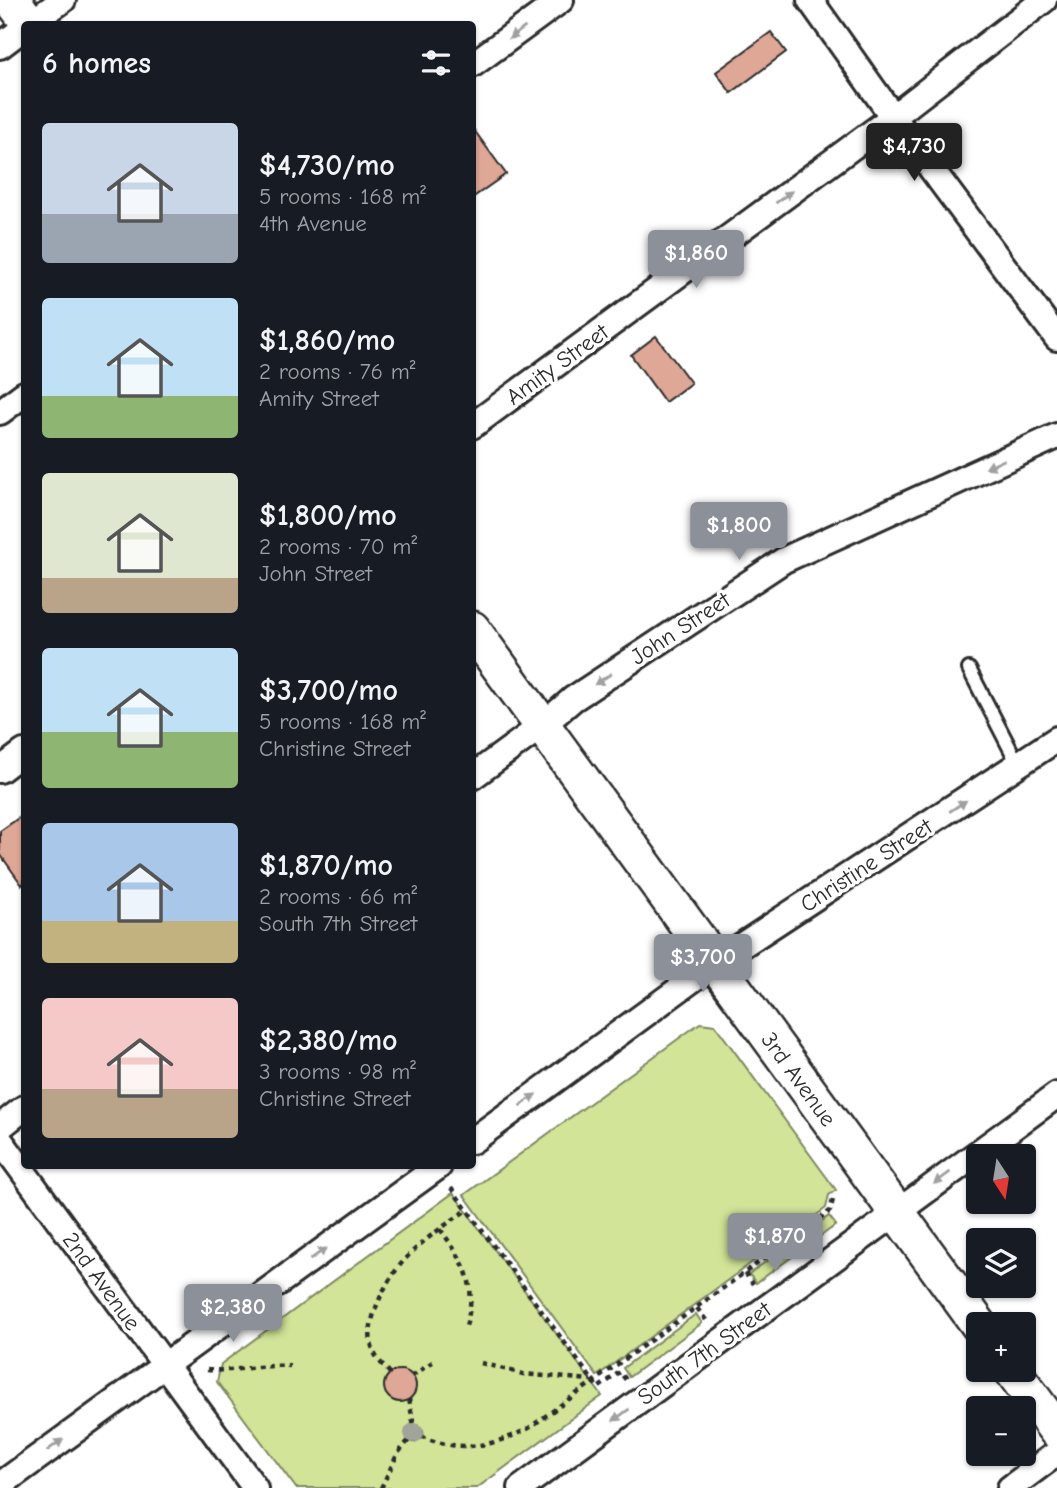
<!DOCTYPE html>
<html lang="en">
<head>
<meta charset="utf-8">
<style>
	:root { --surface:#171b24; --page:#20242c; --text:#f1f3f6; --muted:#9ea1a6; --accent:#8c9099 }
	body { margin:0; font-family:"Comic Neue",sans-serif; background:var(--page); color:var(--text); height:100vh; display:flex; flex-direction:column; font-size:26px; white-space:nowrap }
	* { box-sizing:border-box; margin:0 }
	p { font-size:23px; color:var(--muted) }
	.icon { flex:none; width:38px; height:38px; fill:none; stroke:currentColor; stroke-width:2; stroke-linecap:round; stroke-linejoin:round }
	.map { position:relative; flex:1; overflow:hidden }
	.drawer { position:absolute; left:21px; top:21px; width:455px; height:1148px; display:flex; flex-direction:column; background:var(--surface); border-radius:7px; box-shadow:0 2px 5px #0004 }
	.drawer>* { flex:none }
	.needle { width:46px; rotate:168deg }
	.controls { position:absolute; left:966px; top:1144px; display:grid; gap:14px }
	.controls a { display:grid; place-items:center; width:70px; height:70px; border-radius:7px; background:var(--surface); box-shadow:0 2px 5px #0004; font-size:35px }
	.price { position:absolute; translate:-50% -60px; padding:0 16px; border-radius:7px; background:var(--accent); color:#fff; font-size:23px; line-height:46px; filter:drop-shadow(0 2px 4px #0008) }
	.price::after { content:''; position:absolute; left:50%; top:42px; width:21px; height:16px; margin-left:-10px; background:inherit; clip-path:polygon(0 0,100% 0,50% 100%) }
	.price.selected { background:#222; color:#fff }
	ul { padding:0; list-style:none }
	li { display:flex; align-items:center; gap:21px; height:175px; padding:0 21px }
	li span { display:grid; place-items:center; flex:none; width:196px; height:140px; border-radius:7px; color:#555 }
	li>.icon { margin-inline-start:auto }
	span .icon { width:84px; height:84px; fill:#fffc; stroke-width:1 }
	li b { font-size:30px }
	h2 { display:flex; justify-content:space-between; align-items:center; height:84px; padding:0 21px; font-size:30px }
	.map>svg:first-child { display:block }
</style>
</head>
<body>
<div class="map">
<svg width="1057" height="1488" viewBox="0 0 1057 1488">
	<rect width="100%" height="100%" fill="#fff"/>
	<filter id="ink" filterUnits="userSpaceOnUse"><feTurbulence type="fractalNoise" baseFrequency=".0143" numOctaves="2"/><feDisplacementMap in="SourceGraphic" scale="14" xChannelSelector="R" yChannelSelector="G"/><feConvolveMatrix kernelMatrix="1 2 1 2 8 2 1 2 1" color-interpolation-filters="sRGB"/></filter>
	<g filter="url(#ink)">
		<g fill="#d1e498" stroke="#7e8862" stroke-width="2">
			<path d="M700,1023l15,2 121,165 -7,5 -3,13 -229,168 -133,-181z"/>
			<path d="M453,1193l149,203 -125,92h-181l-79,-106 4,-18z"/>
			<path d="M829,1216l7,9 -80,58 -7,-9z"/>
			<path d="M696,1314l6,9 -73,54 -6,-9z"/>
		</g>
		<g fill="#dea796" stroke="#2b2b2b" stroke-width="2">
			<path d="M771,32l15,20 -55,41 -15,-21z"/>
			<path d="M474,130l32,44 -34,24v-67z"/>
			<path d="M656,336l35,47 -26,19 -34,-47z"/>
			<path d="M20,817l4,6v60l-2,2 -22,-31v-23z"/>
			<circle cx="400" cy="1386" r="16"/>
		</g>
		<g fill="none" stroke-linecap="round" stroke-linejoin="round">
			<g stroke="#2b2b2b" stroke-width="18">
				<path id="lane" d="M969,669l50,97"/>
			</g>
			<g stroke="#2b2b2b" stroke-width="30">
				<g id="street">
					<path d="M810,0l83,117 164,221"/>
					<path d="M29,24l34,-24"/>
					<path d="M0,46l24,-18"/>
					<path d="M472,65l89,-65"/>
					<path d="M0,412l24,-18"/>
					<path d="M472,426l421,-309 151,-117"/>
					<path d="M0,770l24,-18"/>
					<path d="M472,777l71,-52 30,-26 211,-139 273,-124"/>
					<path d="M0,1127l24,-19"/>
					<path d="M0,1140l255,348"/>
					<path d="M472,1141l243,-178 342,-224"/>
					<path d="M0,1485l439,-319"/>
					<path d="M521,1488l536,-393"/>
					<path d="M1010,1488l47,-35"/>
				</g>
			</g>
			<g stroke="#2b2b2b" stroke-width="40">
				<g id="secondary">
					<path d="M12,0l18,24"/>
					<path d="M472,629l507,696"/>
					<path d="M1012,1370l45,61"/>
				</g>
			</g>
			<g stroke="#2b2b2b" stroke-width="4.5" stroke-dasharray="5 5" stroke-linecap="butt">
				<path d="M451,1188l147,200 22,-16 6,8"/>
				<path d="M440,1229c25,34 38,54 26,97"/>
				<path d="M745,1273l8,11"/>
				<path d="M697,1308l9,12"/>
				<path d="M481,1363l42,11 68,6"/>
				<path d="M207,1370c28,2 55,-6 83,-4"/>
				<path d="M390,1373c-5,-6 -13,-13 -16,-21 -7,-16 -3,-31 3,-47 20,-49 49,-66 91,-96"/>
				<path d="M412,1376l22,-15"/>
				<path d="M409,1399l5,28"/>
				<circle cx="415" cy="1434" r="7"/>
				<path d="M421,1436c38,17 72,11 108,-8l301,-217 4,-15"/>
				<path d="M381,1488l17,-35 12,-14"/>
			</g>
			<use href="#lane" stroke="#fff" stroke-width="12"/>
			<use href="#street" stroke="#fff" stroke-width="24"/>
			<use href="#secondary" stroke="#fff" stroke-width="35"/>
		</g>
		<circle fill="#a1a499" cx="414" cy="1433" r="10"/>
		<defs><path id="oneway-solid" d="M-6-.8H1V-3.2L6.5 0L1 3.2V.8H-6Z" transform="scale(1.75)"/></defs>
		<g fill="#a0a0a0">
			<use href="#oneway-solid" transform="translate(517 33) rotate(144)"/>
			<use href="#oneway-solid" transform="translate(784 197) rotate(-36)"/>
			<use href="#oneway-solid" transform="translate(995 464) rotate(156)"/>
			<use href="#oneway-solid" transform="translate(603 679) rotate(147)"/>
			<use href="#oneway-solid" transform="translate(958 806) rotate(-33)"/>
			<use href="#oneway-solid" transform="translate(528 1100) rotate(-36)"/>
			<use href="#oneway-solid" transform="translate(942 1178) rotate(144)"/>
			<use href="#oneway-solid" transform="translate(318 1254) rotate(-36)"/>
			<use href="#oneway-solid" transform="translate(621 1415) rotate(144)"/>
			<use href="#oneway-solid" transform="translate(55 1445) rotate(-36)"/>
		</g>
	</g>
	<g text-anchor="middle" stroke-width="7" stroke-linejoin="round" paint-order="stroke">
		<g font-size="23" fill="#2b2b2b" stroke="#fff">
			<text transform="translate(557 364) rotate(-36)" y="8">Amity Street</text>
			<text transform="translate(680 628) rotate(-33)" y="8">John Street</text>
			<text transform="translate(866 865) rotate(-33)" y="8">Christine Street</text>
			<text transform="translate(799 1079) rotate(54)" y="8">3rd Avenue</text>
			<text transform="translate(102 1281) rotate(54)" y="8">2nd Avenue</text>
			<text transform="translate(704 1353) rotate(-36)" y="8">South 7th Street</text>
		</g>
	</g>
</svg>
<div class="controls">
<a><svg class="needle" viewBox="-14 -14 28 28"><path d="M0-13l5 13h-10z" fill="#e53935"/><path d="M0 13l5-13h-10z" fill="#9ea1a6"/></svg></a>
<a><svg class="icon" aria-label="layers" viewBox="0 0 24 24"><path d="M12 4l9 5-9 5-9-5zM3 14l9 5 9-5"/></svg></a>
<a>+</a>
<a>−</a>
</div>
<b class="price selected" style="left:914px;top:183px">$4,730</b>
<b class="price" style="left:696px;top:290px">$1,860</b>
<b class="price" style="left:739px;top:562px">$1,800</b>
<b class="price" style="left:703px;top:994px">$3,700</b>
<b class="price" style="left:775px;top:1273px">$1,870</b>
<b class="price" style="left:233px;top:1344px">$2,380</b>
<section class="drawer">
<h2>6 homes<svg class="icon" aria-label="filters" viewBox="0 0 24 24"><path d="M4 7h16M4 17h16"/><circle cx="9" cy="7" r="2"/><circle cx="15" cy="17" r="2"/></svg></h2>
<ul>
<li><span style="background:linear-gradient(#c9d6e8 65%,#9aa5b1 0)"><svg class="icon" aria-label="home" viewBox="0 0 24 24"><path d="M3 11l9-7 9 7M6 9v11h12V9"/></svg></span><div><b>$4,730/mo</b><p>5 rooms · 168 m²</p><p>4th Avenue</p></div></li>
<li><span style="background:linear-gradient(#bfe0f5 70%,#8fb573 0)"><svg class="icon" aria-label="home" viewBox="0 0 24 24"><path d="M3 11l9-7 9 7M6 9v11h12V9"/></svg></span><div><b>$1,860/mo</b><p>2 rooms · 76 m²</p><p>Amity Street</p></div></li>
<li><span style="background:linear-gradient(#dfe7d0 75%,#b9a48a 0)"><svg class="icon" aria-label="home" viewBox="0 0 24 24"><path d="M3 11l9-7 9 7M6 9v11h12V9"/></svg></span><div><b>$1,800/mo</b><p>2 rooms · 70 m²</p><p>John Street</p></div></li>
<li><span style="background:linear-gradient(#bfe0f5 60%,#8fb573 0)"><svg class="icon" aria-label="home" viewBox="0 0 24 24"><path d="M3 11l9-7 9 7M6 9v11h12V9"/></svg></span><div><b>$3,700/mo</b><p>5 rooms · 168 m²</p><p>Christine Street</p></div></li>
<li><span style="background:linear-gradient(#a9c7e8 70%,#c2b280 0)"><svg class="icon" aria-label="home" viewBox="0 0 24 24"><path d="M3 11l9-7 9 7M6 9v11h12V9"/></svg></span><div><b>$1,870/mo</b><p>2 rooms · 66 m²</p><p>South 7th Street</p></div></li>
<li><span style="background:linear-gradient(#f6c9c9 65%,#b9a48a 0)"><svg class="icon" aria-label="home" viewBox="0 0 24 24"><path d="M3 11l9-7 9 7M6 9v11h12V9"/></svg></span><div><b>$2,380/mo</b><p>3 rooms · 98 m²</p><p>Christine Street</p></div></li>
</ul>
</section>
</div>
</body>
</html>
